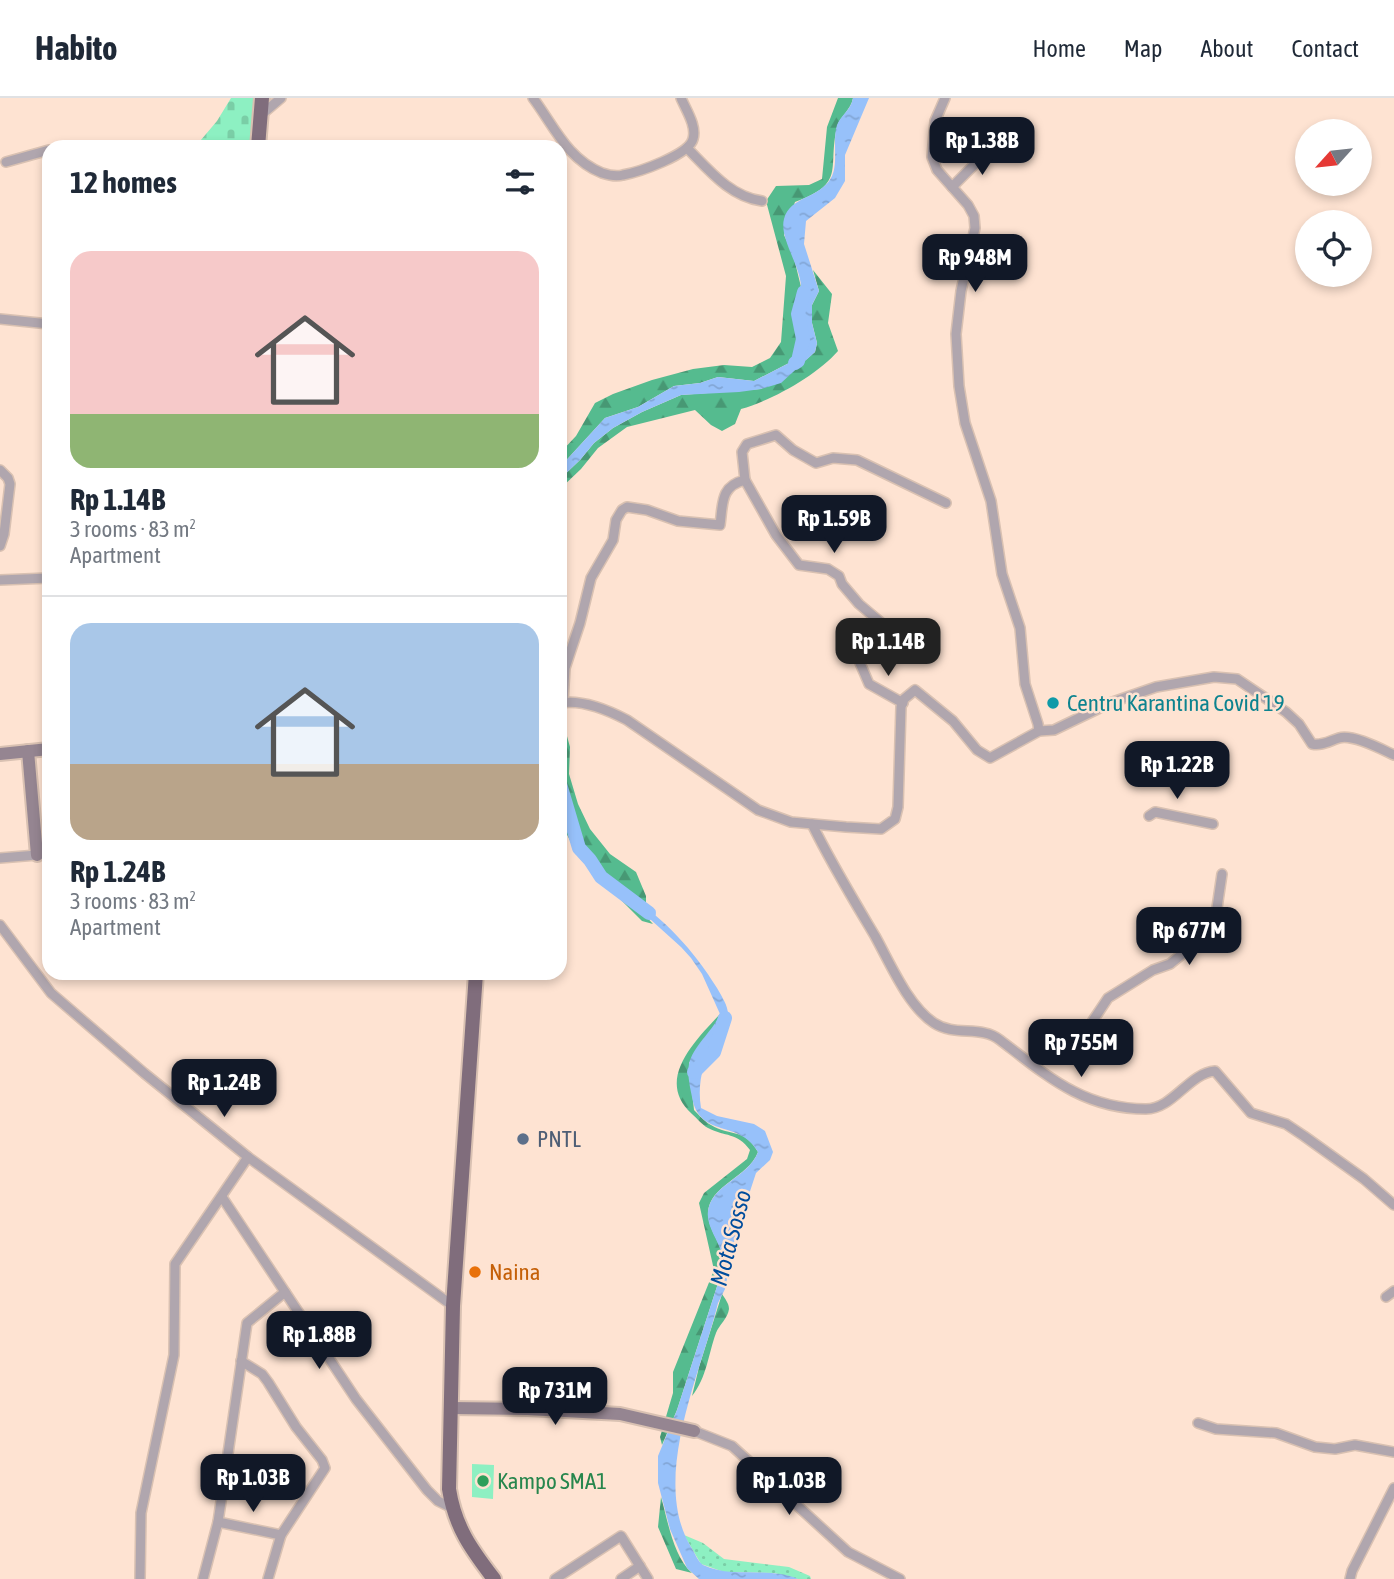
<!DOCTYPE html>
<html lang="en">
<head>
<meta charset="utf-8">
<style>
	:root { --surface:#fff; --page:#f6f6f7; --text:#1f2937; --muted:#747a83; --line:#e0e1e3; --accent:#111827 }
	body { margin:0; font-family:"Asap Condensed",sans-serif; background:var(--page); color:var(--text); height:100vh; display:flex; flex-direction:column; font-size:26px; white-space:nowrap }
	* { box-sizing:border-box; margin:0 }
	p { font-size:23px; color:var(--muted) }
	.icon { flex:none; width:38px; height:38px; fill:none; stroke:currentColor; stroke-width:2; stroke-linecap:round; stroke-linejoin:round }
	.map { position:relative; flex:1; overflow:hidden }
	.drawer { position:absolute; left:42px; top:42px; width:525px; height:840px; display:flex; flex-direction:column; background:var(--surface); border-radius:21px; box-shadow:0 4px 10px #0003 }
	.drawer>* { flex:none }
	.needle { width:46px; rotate:243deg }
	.controls { position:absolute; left:1295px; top:21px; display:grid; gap:14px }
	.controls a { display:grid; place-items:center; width:77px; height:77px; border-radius:50%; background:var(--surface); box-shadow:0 4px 10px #0003; font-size:35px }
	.price { position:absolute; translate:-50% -60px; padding:0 16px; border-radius:14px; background:var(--accent); color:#fff; font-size:23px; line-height:46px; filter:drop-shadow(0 2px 4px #0008) }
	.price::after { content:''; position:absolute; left:50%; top:42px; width:21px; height:16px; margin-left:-10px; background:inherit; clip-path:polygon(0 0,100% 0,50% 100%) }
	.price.current { background:#222; color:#fff }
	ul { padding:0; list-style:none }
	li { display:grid; align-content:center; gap:14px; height:371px; padding:0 28px }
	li+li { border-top:2px solid var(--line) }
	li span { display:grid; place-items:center; height:217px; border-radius:21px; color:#555 }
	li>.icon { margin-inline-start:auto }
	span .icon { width:126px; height:126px; fill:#fffc; stroke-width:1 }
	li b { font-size:30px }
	h2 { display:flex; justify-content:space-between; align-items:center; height:84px; padding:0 28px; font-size:30px }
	header { display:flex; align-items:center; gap:42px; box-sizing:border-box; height:98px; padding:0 35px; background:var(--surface); border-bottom:2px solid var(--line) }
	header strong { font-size:33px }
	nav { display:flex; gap:38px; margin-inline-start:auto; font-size:24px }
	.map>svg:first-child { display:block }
</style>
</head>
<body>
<header>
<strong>Habito</strong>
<nav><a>Home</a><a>Map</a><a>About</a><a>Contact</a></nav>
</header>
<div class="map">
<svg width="1394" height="1481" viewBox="0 0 1394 1481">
	<defs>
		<pattern id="grass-dots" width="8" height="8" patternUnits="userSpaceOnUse" patternTransform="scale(1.75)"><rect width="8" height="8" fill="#8df0c2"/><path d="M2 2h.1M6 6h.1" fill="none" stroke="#7acea6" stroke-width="1.8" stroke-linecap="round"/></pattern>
		<pattern id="forest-firs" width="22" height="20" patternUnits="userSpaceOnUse" patternTransform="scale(1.75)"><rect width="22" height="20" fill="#55bb8f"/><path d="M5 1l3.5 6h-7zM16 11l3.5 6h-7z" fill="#479874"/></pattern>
		<pattern id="cemetery-stones" width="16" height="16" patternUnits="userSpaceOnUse" patternTransform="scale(1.75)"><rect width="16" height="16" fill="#8df0c2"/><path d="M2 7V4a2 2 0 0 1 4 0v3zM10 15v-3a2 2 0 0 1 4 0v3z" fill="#7acea6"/></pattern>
		<pattern id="water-ripples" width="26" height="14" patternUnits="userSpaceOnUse" patternTransform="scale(1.75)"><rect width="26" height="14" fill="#97c1fa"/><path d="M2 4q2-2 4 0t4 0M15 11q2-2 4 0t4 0" fill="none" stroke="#82a6d6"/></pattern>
	</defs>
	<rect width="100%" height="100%" fill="#fee3d2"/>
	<path fill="url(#grass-dots)" d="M684,1437l19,8 21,16 65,8 21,9 1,3h-13l-24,-6 -50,-1 -23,-8z"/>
	<g fill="url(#forest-firs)">
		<path d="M838,0h15c-2,12 -13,18 -16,29 -10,42 10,56 -42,75l-11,33 9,19 8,33 -4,18 7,21 1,17 -16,20 -35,18 -36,-4 -18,6 -26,3 -36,21 -33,11 -45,49v-14l16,-17 19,-33 18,-9 39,-14 41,-11 31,-4 28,2 18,-9 11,-16 5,-66 -20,-75 10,-15 33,-1 13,-6 5,-52z"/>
		<path d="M813,172l19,24 -4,29 10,28c-21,24 -65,49 -97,58l-6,15 -13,7 -11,-6 -16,-15 -68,17 -29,21 -17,21 -21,20v-10l20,-19 14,-17 19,-15 29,-16 39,-17 80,-6 40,-25 14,-12 2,-9 -5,-20v-18l7,-14z"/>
		<path d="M560,613l10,36 -1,27 9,30 12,25 20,25 26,18 10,24v11l-16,-11 10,14 13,14 -11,-3 -30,-30 -12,-9 -22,-26 -18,-35z"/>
		<path d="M720,916l-4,10 -27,39 5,47c5,5 11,12 17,15 19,12 33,2 47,27 -10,26 -49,33 -50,61 0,15 11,27 14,41 1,5 0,11 0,17l-45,139 -15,35 -2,-8 13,-44v-21l41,-102 -15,-67 5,-10 43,-34 3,-9c-13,-18 -25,-13 -42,-22 -6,-3 -11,-10 -16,-14 -38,-34 4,-74 28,-100z"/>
		<path d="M722,1196c3,5 7,9 7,15 -1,9 -10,16 -13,24 -8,22 -9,44 -24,63l7,-29z"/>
		<path d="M661,1399c7,24 12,59 31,76l-16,-4 -18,-42z"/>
	</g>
	<path fill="url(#cemetery-stones)" d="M231,0h24l-3,49h-57l22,-26z"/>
	<path fill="#8df0c2" d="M472,1366l22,1 -1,34 -21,-2z"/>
	<g fill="url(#water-ripples)">
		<path d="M853,0h16l-24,57v26l-10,17 -29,23 -2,23 15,47 -7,14v18l5,20 -2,9 -34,31 -20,6 -22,3 -58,3 -39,17 -29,16 -19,15 -14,17 -20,19v-12l45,-49 33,-11 36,-21 26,-3 18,-6 36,4 35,-18 16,-20c0,-15 -5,-23 -8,-36 -1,-7 5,-14 4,-21 -1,-21 -22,-48 -17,-67 6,-23 35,-20 47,-41 8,-14 1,-37 6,-53 4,-10 14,-15 16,-27z"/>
		<path d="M628,796c38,27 64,54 89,94 6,11 14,21 10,34 -2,7 -8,12 -12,18 -12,21 -18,44 -14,68l16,8 37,8 11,7 8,21 -3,8 -14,13 -20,61 -11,55 -7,14c-17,70 -68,176 -27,244 4,6 7,15 12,18 28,14 66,1 95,14h-99l-12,-11 -17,-39 -12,-46v-27l19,-46 45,-139c0,-6 1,-12 0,-17 -4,-15 -16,-28 -14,-43 4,-27 40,-33 50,-59 -18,-33 -59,-13 -66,-55 -2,-10 -5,-22 -3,-33 4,-18 24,-33 31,-50l-18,-40 -11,-16 -10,-11 -41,-37z"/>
	</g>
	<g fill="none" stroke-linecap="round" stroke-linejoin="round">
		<g stroke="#97c1fa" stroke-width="14">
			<path d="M795,265l3,-2 5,-22 -5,-25 6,-22"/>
			<path d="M560,656v23"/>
			<path d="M560,686l19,64 11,12 11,17 48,36"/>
			<path d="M694,974l20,-20 11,-34"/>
		</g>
		<g stroke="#d9c1b2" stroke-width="12">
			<g id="street">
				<path d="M533,0c21,28 34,61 69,75 6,2 14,4 21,2 16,-3 66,-20 70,-36 4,-13 -7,-29 -12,-41"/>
				<path d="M945,0l-10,23 -3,36 5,13 31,35 6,11 1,12 -14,63 -5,43 3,52 6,37 26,78 11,73 18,54 5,56 13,40 1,7"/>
				<path d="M261,17l20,-17"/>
				<path d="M687,50c21,21 43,49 75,53"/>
				<path d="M6,64l43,-12"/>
				<path d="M952,89l40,-40h13"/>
				<path d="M0,221l49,5"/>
				<path d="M0,372l8,8 2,6 -6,50 -4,12"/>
				<path d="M745,382l31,55 23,30 29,4 11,7 3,8 17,20 51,43"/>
				<path d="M0,482l49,-2"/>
				<path d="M860,565l9,21 34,19"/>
				<path d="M563,604l2,-34 15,-45 11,-45 22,-38 3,-20 6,-10 5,-3 20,3 31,11 42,4c3,-21 0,-39 25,-45l-3,-28 5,-8 29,-9 17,15 23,13 17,-5 24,2 89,43"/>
				<path d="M560,605c23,-4 48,7 67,17l131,90 33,12 55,5 35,2 14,-10 3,-12 3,-100 3,-8 11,-9 38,31 24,29 13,8 49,-27 15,-1 56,-27 46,-16 58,-10 23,2 49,33 13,12 13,20c10,2 17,-3 27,-6 14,-4 42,11 55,17"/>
				<path d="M1149,718l6,-4 58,12"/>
				<path d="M812,726c19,39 41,75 63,112 15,27 33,70 59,87 21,14 47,2 66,17 46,35 83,69 146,69 27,0 43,-36 69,-38l36,42 35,11 18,12 60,43 30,26"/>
				<path d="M0,760l49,-4"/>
				<path d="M0,827l51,68 93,80 104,84 205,149"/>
				<path d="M1092,924l16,-24 45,-28 17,-6 44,-36 8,-54"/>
				<path d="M222,1099l134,202 71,91 11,11 14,7"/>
				<path d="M1386,1199l8,-6"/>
				<path d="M241,1263l21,13 6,8 28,45 26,33 3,8 -44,67 -13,44"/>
				<path d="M1198,1325l18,6 60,4 39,14 20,2 20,-4 39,7"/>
				<path d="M694,1333l38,15 116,106 52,27"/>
				<path d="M218,1424l63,13"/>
				<path d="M140,1481l1,-66 33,-158 1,-91 73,-107"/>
				<path d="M203,1481l15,-57 29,-199 38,-31"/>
				<path d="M555,1481l66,-43 27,43"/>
				<path d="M621,1481l19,-13"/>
				<path d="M1350,1481l2,-8 42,-83"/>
			</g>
		</g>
		<g stroke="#d9c1b2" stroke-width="16">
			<g id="secondary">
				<path d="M28,653l9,104"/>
				<path d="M0,656l49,-5"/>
				<path d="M450,1310l78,1 92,5 74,17"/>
			</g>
		</g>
		<g stroke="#d9c1b2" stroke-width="18">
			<g id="primary">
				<path d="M258,49l4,-49"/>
				<path d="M476,875l-23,333 -4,183c6,38 22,60 45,90"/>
			</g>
		</g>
		<use href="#street" stroke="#b0a6ae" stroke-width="9"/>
		<use href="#secondary" stroke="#958591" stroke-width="12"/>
		<use href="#primary" stroke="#806d7c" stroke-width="14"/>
	</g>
	<circle fill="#0f9aa8" stroke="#fee3d2" stroke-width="2.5" cx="1053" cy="605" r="7"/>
	<circle fill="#5c6f8a" stroke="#fee3d2" stroke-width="2.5" cx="523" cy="1041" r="7"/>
	<circle fill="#e8710a" stroke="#fee3d2" stroke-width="2.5" cx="475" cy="1174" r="7"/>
	<circle fill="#2e9e5b" stroke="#fee3d2" stroke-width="2.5" cx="483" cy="1383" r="7"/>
	<g text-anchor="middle" stroke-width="5" stroke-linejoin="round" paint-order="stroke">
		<g font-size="23" fill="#0d838f" stroke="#fee3d2" text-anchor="start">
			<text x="1067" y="613">Centru Karantina Covid 19</text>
		</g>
		<g font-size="23" fill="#4e5e75" stroke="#fee3d2" text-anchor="start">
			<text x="537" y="1049">PNTL</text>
		</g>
		<g font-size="23" fill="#c56008" stroke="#fee3d2" text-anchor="start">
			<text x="489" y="1182">Naina</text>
		</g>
		<g font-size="23" fill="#27864d" stroke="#fee3d2" text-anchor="start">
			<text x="497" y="1391">Kampo SMA1</text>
		</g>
		<g font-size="24" font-style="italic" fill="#004d9d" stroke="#fee3d2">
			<text transform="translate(731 1140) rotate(-75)" y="8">Mota Sosso</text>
		</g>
	</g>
</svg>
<div class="controls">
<a><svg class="needle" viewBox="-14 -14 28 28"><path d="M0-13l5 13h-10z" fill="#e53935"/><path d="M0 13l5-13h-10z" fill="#747a83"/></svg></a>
<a><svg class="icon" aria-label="locate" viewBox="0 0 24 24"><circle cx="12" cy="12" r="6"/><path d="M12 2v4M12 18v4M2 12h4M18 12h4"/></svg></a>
</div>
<b class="price" style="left:982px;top:79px">Rp 1.38B</b>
<b class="price" style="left:975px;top:196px">Rp 948M</b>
<b class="price" style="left:834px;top:457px">Rp 1.59B</b>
<b class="price current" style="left:888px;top:580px">Rp 1.14B</b>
<b class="price" style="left:1177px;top:703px">Rp 1.22B</b>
<b class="price" style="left:1189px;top:869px">Rp 677M</b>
<b class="price" style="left:1081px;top:981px">Rp 755M</b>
<b class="price" style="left:224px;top:1021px">Rp 1.24B</b>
<b class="price" style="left:319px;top:1273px">Rp 1.88B</b>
<b class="price" style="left:555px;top:1329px">Rp 731M</b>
<b class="price" style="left:253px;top:1416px">Rp 1.03B</b>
<b class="price" style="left:789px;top:1419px">Rp 1.03B</b>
<section class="drawer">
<h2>12 homes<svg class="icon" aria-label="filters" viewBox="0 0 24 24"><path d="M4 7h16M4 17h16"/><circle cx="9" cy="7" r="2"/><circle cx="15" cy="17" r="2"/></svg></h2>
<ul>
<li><span style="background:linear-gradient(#f6c9c9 75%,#8fb573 0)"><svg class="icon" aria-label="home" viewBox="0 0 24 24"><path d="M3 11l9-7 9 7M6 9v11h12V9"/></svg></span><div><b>Rp 1.14B</b><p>3 rooms · 83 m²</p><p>Apartment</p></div></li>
<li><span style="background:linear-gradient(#a9c7e8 65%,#b9a48a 0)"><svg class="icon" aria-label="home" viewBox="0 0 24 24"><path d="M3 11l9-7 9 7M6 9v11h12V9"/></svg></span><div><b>Rp 1.24B</b><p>3 rooms · 83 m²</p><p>Apartment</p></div></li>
</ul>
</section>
</div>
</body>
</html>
